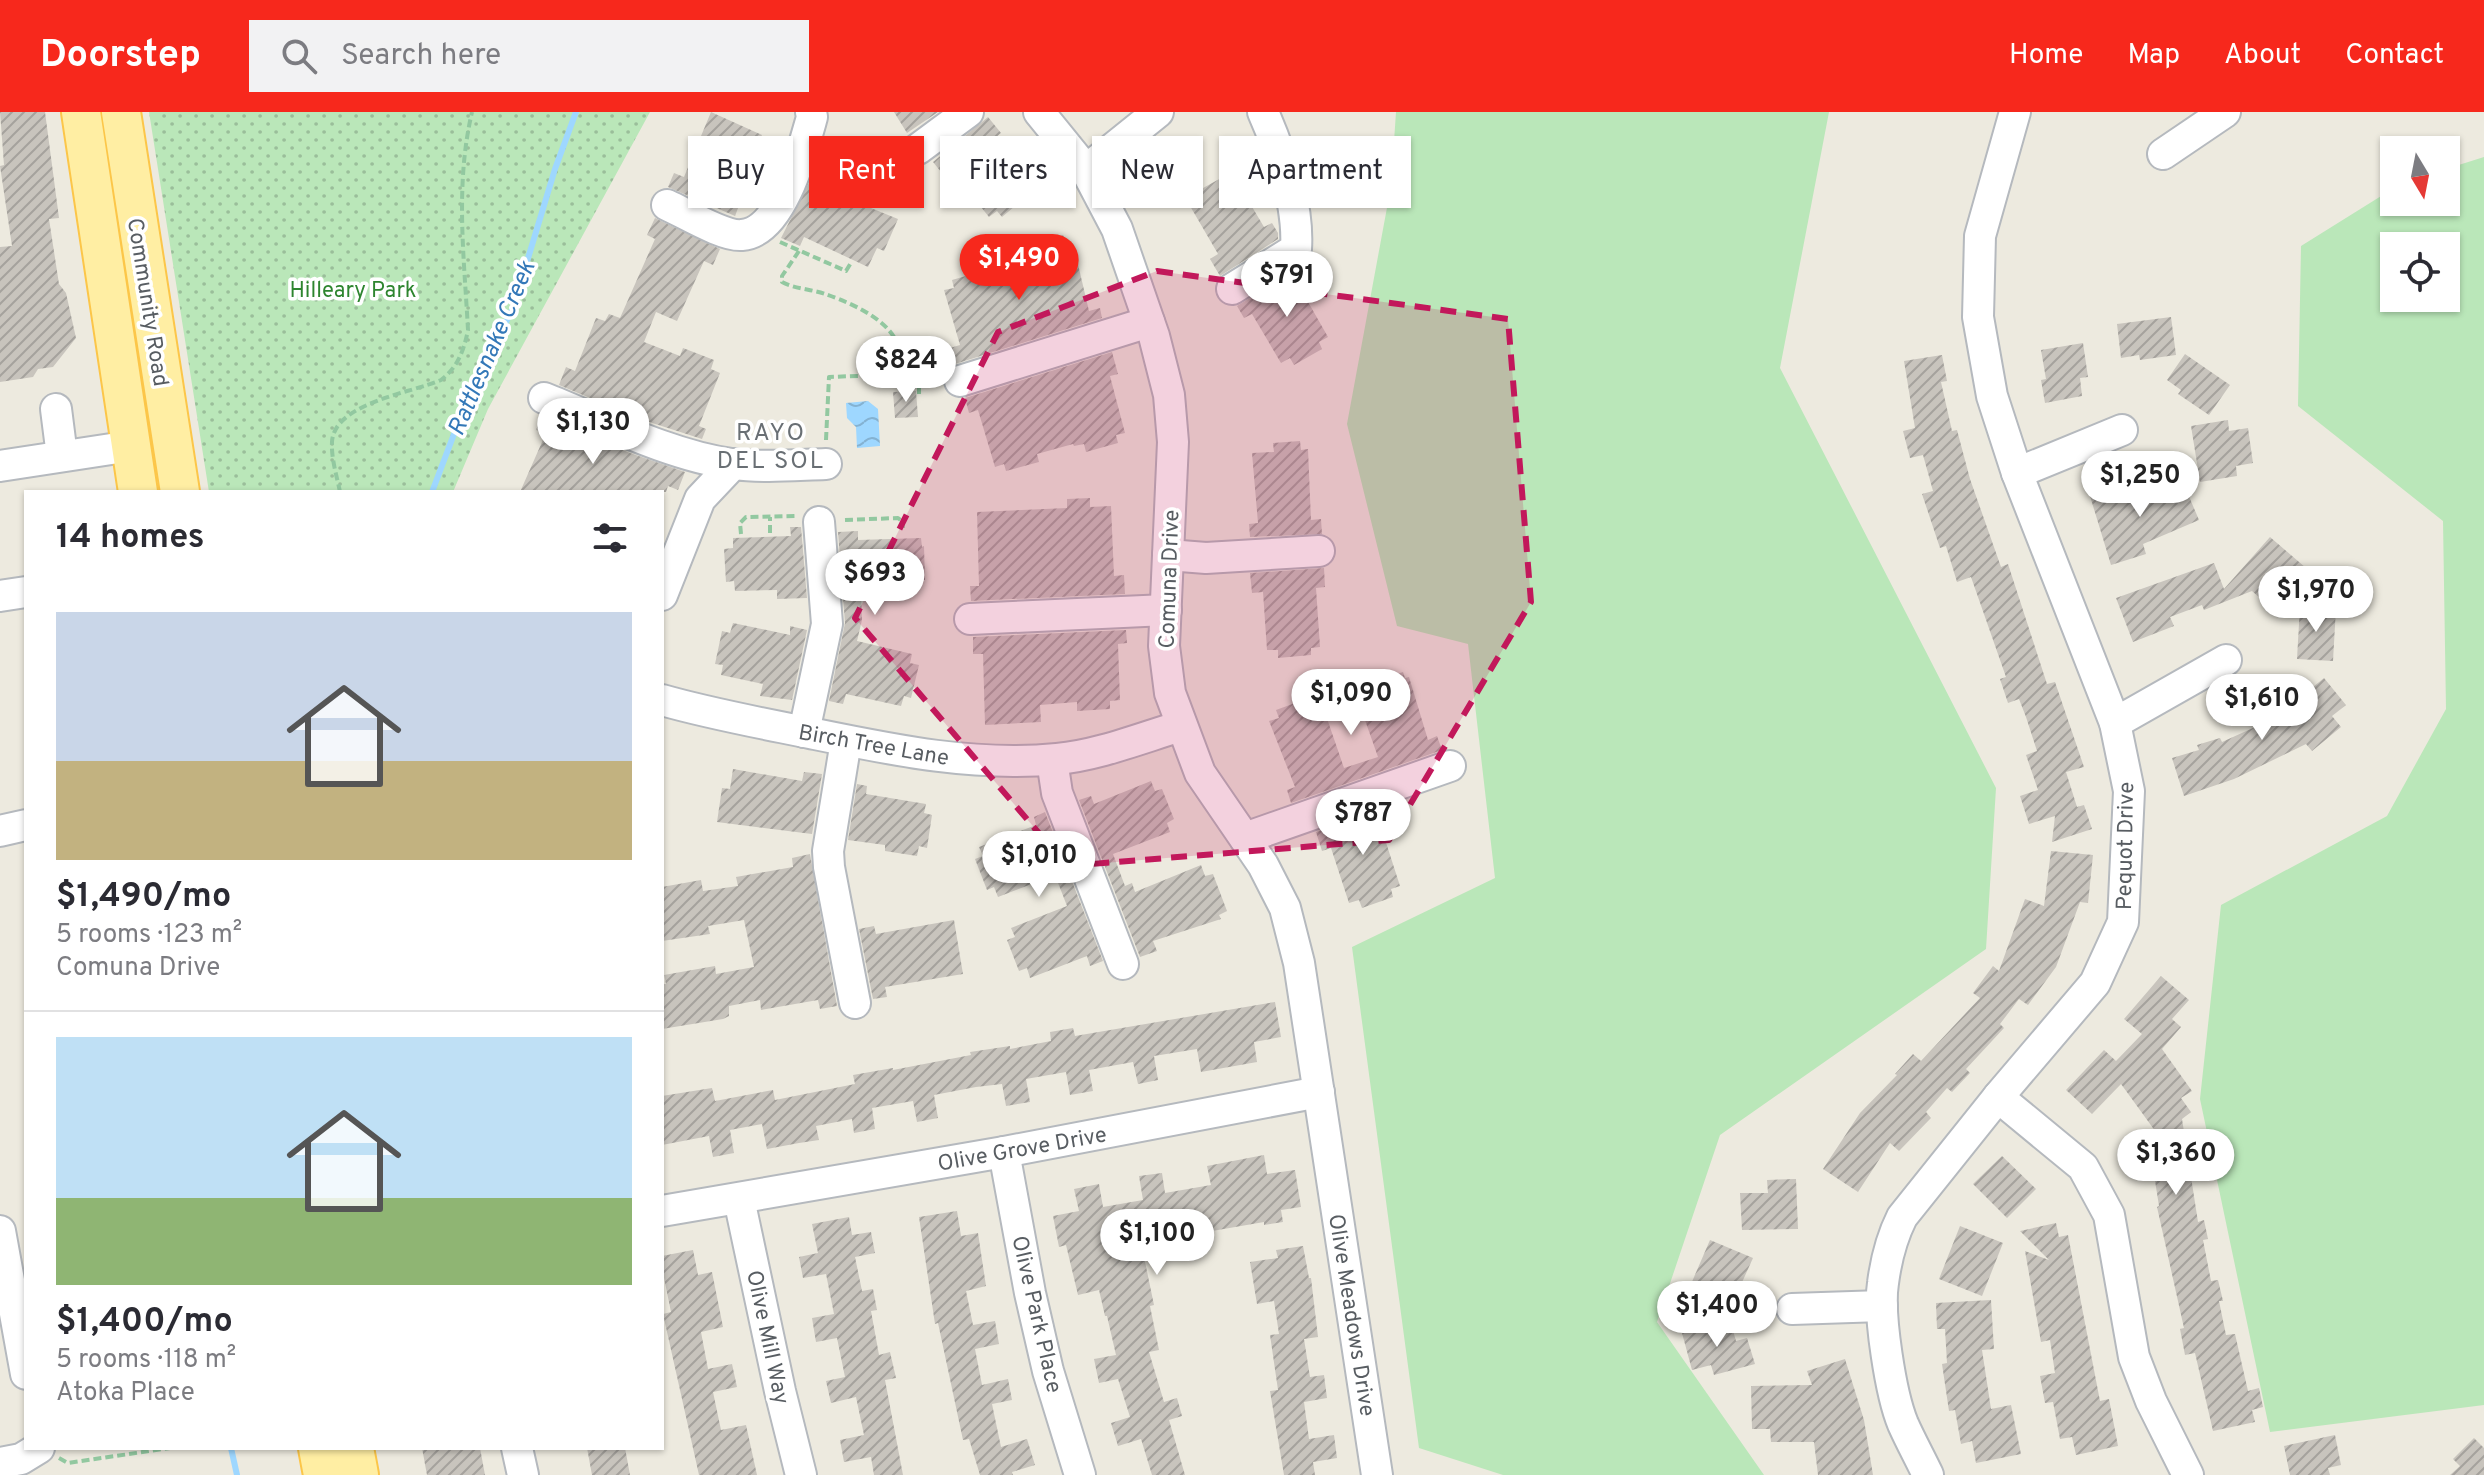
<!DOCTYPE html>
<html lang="en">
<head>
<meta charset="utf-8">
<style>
	:root { --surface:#fff; --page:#f2f2f3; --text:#2b2b33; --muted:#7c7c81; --line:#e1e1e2; --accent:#f7281c }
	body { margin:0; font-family:Overpass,sans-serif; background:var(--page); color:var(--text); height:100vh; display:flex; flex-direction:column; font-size:30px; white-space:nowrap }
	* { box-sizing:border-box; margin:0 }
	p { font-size:26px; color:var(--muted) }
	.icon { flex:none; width:44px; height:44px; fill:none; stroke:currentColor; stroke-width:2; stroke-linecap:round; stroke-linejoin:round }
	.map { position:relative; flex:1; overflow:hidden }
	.details { position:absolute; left:24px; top:378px; width:640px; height:960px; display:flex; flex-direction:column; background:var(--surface); border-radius:0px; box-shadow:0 2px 6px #0004 }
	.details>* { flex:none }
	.banner { position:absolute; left:688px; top:24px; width:760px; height:72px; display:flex; gap:16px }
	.needle { width:52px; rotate:170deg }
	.controls { position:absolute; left:2380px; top:24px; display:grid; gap:16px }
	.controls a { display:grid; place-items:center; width:80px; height:80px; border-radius:0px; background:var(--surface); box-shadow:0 2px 6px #0004; font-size:40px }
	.price { position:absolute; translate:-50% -68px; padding:0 18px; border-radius:28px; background:#fff; color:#222; font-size:26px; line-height:52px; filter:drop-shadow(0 2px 4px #0008) }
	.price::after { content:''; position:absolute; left:50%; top:48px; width:24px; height:18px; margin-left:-12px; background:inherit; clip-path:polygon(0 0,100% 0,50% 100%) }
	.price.current { background:var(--accent); color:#fff }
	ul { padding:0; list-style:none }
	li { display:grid; align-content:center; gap:16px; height:424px; padding:0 32px }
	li+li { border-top:2px solid var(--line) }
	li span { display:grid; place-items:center; height:248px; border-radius:0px; color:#555 }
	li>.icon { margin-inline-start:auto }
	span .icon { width:144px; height:144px; fill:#fffc; stroke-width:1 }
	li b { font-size:34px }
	h2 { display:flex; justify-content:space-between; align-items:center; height:96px; padding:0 32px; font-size:34px }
	.chip { padding:0 28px; border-radius:0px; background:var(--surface); box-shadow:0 2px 6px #0004; font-size:28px; line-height:72px }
	.chip.current { background:var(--accent); color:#fff }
	header { display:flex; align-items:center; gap:48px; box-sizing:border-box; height:112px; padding:0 40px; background:var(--accent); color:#fff }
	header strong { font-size:38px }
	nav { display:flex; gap:44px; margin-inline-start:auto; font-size:28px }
	.search { width:560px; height:72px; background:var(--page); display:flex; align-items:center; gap:20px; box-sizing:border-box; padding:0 28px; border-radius:0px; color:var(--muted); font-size:30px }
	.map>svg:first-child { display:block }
</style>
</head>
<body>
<header>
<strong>Doorstep</strong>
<div class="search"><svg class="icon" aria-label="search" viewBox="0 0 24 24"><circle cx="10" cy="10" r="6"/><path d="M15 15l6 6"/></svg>Search here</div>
<nav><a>Home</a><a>Map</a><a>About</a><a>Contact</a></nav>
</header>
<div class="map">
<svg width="2484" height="1363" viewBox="0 0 2484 1363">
	<defs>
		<pattern id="park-dots" width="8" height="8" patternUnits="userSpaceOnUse" patternTransform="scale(2)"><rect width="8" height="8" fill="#bae7b9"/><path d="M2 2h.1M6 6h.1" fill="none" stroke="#9abe9a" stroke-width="1.8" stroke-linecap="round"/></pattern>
		<pattern id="water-waves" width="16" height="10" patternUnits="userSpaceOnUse" patternTransform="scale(2)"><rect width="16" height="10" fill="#9ed7ff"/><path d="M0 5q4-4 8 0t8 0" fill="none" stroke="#84b2d2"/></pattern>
		<pattern id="building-hatch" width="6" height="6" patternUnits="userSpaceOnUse" patternTransform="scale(2)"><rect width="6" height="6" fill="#c8c4bd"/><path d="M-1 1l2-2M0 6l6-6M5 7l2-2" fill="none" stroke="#a5a29d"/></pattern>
	</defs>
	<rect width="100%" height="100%" fill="#edeadf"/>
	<g fill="#bae7b9" fill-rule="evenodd">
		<path d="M1396,0h433l-49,256 216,420 -10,161 -266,186 -63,187 107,153h-261l-84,-27 -67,-501 143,-69 -27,-234 -71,-18 -50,-202 44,-238z"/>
		<path d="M2484,45v1248l-214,27 -70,-333 21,-194 166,-89 59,-107 -3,-188 -145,-115 3,-160 93,-58v14h52v-33zM2446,134v52h-52v-52z"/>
	</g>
	<path fill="url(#park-dots)" d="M149,0h501l-162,297 -35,83h-244z"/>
	<path fill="url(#water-waves)" d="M868,289l10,8 2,37 -23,2 -1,-21 -9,-9 -1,-15z"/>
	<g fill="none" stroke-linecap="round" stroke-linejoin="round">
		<g stroke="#9ed7ff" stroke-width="6">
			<path d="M432,380l33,-87 48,-97 42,-139 21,-57"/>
			<path d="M231,1336l6,27"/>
		</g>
	</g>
	<g fill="url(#building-hatch)">
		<path d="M0,0h45l14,106 -10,1 10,65 7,9 10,45 -23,29 -15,2 -5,8 -33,5v-135l12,-1 -12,-80 4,-1z"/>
		<path d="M711,0l51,23 -31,63 9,5 -5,13 -67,-29 6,-14 10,4z"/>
		<path d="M894,0h44l-31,21z"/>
		<path d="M988,5l13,16 -7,6 40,51 -32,27 -5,-6 -8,6 -36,-45 -7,6 -13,-16z"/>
		<path d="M814,61l15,7 -5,9 74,30 -14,32 -7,-3 -9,19 -64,-30 -4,9 -19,-8z"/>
		<path d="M1223,65l4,6 8,-5 29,49 8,-4 6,10v6l-58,37 -10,-17 8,-5 -28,-48 9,-6 -5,-7z"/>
		<path d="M655,106l65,31 -7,16 -9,-4 -27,60 -21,-9 -12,30 36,14 3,-8 31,12 -3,9 9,4 -21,53 7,3 -4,10 -59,-19 -84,-35 7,-18 9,4 21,-53 9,3 4,-7 11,4 35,-79 -8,-4z"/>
		<path d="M1063,123l3,9 7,-1 16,68 11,-3 2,10 -147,46 -5,-16 10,-3 -16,-55 10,-2 -2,-8 31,-9 3,7 35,-10 -3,-11 22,-6 -3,-8z"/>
		<path d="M1299,156l7,14 -7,4 29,51 -9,5 3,7 -28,16 -4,-7 -9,5 -29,-49 -8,4 -7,-12z"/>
		<path d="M2171,205l5,38 -36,5 -1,-5 -18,3 -4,-34z"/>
		<path d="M2083,231l5,34 -8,1 2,18 -37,7 -4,-23 5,-1 -5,-29z"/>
		<path d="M1112,240l6,22 -8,2 15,57 -9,2 2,8 -32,9 -2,-8 -10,2 -1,-2 -36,10 2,8 -33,9 -2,-7 -9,3 -17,-57 -9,3 -4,-15z"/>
		<path d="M2185,242l45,31 -21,30 -31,-21 3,-4 -14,-10z"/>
		<path d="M1942,243l5,26 -6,1 11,49 5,-1 13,49 31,88 7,-3 39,120 8,-2 29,85 -18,5 11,35 7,-2 8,24 -40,13 3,-26 -26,8 -9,-28 18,-6 -12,-35 11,-4 -11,-34 -7,-18 -11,4 -8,-24 6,-2 -35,-100 -14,5 -11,-36 -6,2 -18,-54 11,-3 -10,-36 -13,3 -7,-27 12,-3 -11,-67z"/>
		<path d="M916,279l2,26 -23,1 -2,-26z"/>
		<path d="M542,305l88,36 55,19 -7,18 -10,-4 -2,6h-146l26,-59 -10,-3z"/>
		<path d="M2228,308l1,11 19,-3 5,35 -17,3 1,10 -37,6 -9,-56z"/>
		<path d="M1300,329l1,9 7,-1 3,71 10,-1 1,15 -72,3 -1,-13 9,-1 -6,-70 22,-1 -1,-9z"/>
		<path d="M2182,368l17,40 -56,24 3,10 -35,11 -21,-69 35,-11 5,18z"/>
		<path d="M1090,386v9l21,-1 3,70 10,-1 1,19 -154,7 -1,-15h9l-2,-74 90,-4v-9z"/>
		<path d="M790,415h11l6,71 -30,1v-9l-42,1 -1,-10 -8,1 -2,-33 9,-1v-10l58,-2z"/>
		<path d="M858,419v9l63,-2 1,9 2,-1 1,34h-8l1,11 -57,2 1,27 -5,21 55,13 -2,9 9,2 -8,33 -7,-2 -3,10 -55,-12 -3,10 -14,-3 16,-78 -7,-91z"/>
		<path d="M2270,425l43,37 -35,40 -26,-23 -48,19 -2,-5 -32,12 4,9 -41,16 -17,-44 98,-35 10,26z"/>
		<path d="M1324,456l1,19 -9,1 4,59 -9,1v7l-33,3v-8h-11l-4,-58 -11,1 -2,-20z"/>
		<path d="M2300,494l36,2 -3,53 -36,-2z"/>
		<path d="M733,511l57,12v-9l17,4 -15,70 -32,-4 3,-12 -42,-9 2,-10 -8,-1 7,-33 8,2z"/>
		<path d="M1126,518l1,13 -9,1 2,56 -10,1v8l-33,2v-9l-37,3 1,17 -56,3 -2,-71h-10v-17z"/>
		<path d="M1403,560l2,6 4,-1 19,63 9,-4 5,14 -151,53 -4,-13 8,-3 -26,-66 10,-3 -3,-8 38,-14 2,7 5,-2 23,67 34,-11 -24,-68z"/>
		<path d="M2324,566l22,27 -14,11 9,11 -29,24 -6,-7 -72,35 -50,17 -12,-38 27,-8 -2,-5 23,-7 2,4 53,-24z"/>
		<path d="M733,657l69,12 2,-9 18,2 -10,60 -95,-12 5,-34 8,1z"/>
		<path d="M1151,669l4,10 7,-2 12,30 -7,4 3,9 -57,22 12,32 7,-3 3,9 66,-27 4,11 8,-2 14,37 -8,4 2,4 -68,22 4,10 -17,6 -61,-157 12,-4 3,8z"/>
		<path d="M857,672l10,2 -1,8 60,10 -2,9 8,2 -5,33 -8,-2 -2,10 -32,-5v-6l-37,-5z"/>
		<path d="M1384,696l7,20 -9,2 18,56 -9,3 2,8 -31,11 -3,-8 -10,3 -18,-55 -9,3 -6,-19z"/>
		<path d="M1045,700l58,149 -13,5 -3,-10 -57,22 -3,-10 -8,3 -12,-31 8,-3 -4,-9 56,-22 -12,-31 -57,22 -4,-10 -7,3 -12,-31 8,-3 -4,-9 57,-22 -2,-8z"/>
		<path d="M2051,739l42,4 -5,48 -8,-1 -24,65 -28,38 -9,-6 -19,25 4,4 -38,41 4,4 -18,19 -5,-4 -21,24 5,6 -32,33 -9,-8 -32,49 -35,-23 37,-56 37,-38 -2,-1 18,-20 8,7 59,-63 -7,-5 20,-27 6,5 26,-72 19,7z"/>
		<path d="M810,742l27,152 -17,3 -2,-9 -57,10 -1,-10 -31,6v10l-6,3 -61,10v-44l4,-1 -2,-9 51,-9 1,8 38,-7 -10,-47 -36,6 2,8 -48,7v-54l39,-7 2,11 35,-5 -2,-9 57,-10 -1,-9z"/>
		<path d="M954,808l9,54 -78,13 2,10 -14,2 -14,-70 15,-3 2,8z"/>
		<path d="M2161,864l28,24 -17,19 9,8 -19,22 30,42 -11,7 10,14 -9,7 16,103 6,-2 4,19 -5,1 8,41 7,-1 5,21h-4l7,34 9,-1 13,57 11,-3 4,19 -11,3 3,12 -42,9 -18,-78 -10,2 -5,-26 4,-1 -27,-121 2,-1 -9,-57 16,-3 -45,-62 -29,30 -26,-24 38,-40 12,11 26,-27 -18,-15z"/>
		<path d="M1275,890l6,35 -27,5 3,20 -56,10 -4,-23 -43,7 4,24 -20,4 -5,-22 -44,8 4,21 -23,4 -4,-23 -40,7 4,23 -24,4 -4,-22 -26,3 -42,8 4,23 -21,4 -4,-21 -41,7 3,21 -21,4 -2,-14 -36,7 3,14 -20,3 -32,6 -5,-25 -32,6 4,23 -21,4 -4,-21 -47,9v-49l50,-8 3,13 58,-11 2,10 80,-16 -2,-9 40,-7v2l78,-15 -1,-3 40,-6v3l41,-8 -1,-9 23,-4 2,8z"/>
		<path d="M1264,1043l3,19 28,-4 6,37 -20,3 2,12 -19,3v-3l-69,12 -2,-10 -54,9 15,72 -4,1 9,44 -10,2 15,50 13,-4 5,18 -13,4 16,55h-33l-11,-36 -23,7 -7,-23 19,-6 -12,-38 -19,4 -5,-24 22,-4 -9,-39h-2l-6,-26 -21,5 -12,-50 -7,2 -6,-31 26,-5 -5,-22 25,-5 4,23 40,-7 -4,-24 23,-3 3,20 46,-8 -4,-19z"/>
		<path d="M2002,1044l34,33 -29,29 -34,-34z"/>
		<path d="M1796,1067l2,50 -56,1 -2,-37h28l-1,-13z"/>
		<path d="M957,1099l4,25 17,-3 8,53 -20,5 7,34 22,-4 4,23 -24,5 7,36 26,-6 4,21 -20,4 9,43 26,-8 8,26 -23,7 1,3h-33l-11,-36 -6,1 -25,-117 -3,1 -16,-107z"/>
		<path d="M849,1105l3,18 19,-3 4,21 -20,4 7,34 11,-2 4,21 -6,1 8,44 11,-3 6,26 -11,2 18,95h-29l-3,-18 -27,5 -4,-22 24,-5 -8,-38 -25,6 -5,-22 19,-4 -8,-39 -21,4 -4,-24 22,-4 -8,-40 -23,4 -4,-21 19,-4 -6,-29z"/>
		<path d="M2056,1111l3,14 9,-2 32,166 9,-2 9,47 -42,9 -4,-18 -12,2 -7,-37 -8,1 -5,-27 15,-3 -5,-33 -9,2 -16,-91 24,9 -29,-29z"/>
		<path d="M1960,1114l43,17 -21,53 -43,-17z"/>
		<path d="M1710,1128l43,18 -23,51 -42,-18z"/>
		<path d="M1303,1134l6,32h2l7,59 -14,2 6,38 14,-2 3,23 -23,4 5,37 25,-4 3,23 -24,4 2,13h-31l-14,-84 8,-1 -8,-55 9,-1 -5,-33 -17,3 -7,-42 28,-4 -2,-8z"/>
		<path d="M693,1138l5,25 14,-3 11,55 -22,5 7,37 24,-5 5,23 -24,5 8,38 25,-5 11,50h-58l-36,-161 8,-2 -9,-44v-12z"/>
		<path d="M1991,1188l3,49 -12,1 9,59 20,-4 10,49 -45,9 -4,-22 -11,3 -6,-34 -6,1 -7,-47 5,-1 -2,-34h-8l-1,-26z"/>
		<path d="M1730,1208l6,21 11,-3 8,26 -41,11 -3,-10 -19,5 -10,-37z"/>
		<path d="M1845,1247l19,61 9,55h-55l-4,-33h-43l-1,-13h-18l-1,-43 61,-1 -5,-14z"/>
		<path d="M2335,1323l6,30 -13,3 2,7h-40l-6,-29z"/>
		<path d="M2474,1326l10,10v27h-34l10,-9 -7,-7z"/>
		<path d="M422,1336h58l5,27h-58z"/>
		<path d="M587,1336h38l5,27h-38z"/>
	</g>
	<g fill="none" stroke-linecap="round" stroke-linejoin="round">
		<g stroke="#b5b9be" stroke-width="34">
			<g id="minor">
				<path d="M1039,0l47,58 31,59 37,107 15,59 4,47 -9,204 6,47 30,80 63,92 22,43 14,55 78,512"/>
				<path d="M918,37l50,-37"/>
				<path d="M2163,42l62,-42"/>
				<path d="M1086,58l72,-58"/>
				<path d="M667,93c18,8 57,32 75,30 40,-3 61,-86 70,-118l-1,-5"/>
				<path d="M1232,177l64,-40c3,-44 -15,-96 -33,-137"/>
				<path d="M960,269l189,-59"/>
				<path d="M544,286c58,23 127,58 188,66 31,4 63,1 94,0"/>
				<path d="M56,297l6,47"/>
				<path d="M0,354l131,-20"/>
				<path d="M2017,361l105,-43"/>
				<path d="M1168,443l38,3 113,-7"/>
				<path d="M662,483l38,-96 33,-35"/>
				<path d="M0,484l26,-4"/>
				<path d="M970,507l196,-9"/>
				<path d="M662,588c49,14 99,23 148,33 83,17 163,34 247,26 42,-4 84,-21 124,-33"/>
				<path d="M2115,611l111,-63"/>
				<path d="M804,620l23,-108 -8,-102"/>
				<path d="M846,629l-18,110 1,16 26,136"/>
				<path d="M1052,648l5,33 66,171"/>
				<path d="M0,719l26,-6"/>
				<path d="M1245,726l205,-72"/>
				<path d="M1998,985l85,70 26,48 25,142 17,44 37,74"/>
				<path d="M1004,1040l26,141 18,78 32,104"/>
				<path d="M739,1087l41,192 21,84"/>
				<path d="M662,1099l342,-59 315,-60"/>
				<path d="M0,1119l26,143"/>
				<path d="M1792,1197l90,-3"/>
				<path d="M517,1336l6,27"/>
				<path d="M0,1351l21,-4 18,-11"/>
				<path d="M1928,1363c-8,-17 -17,-33 -25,-51 -12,-29 -25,-109 -20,-141 3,-23 9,-46 19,-66l96,-120 97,-114 28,-61 6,-131 -14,-68 -98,-250 -25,-77 -14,-79 2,-81 35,-124"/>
			</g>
		</g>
		<g stroke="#fcc649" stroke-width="42">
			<g id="major">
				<path d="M81,0l57,380"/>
				<path d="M121,0l59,380"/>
				<path d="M318,1336l5,27"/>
				<path d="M354,1336l5,27"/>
			</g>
		</g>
		<g stroke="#92c8a0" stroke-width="4" stroke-dasharray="8 4" stroke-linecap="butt">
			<path d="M780,130l66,29 6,-10"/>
			<path d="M799,139l-17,25v6c13,7 29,7 43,12 35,12 94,38 69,85"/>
			<path d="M826,328l3,-63 54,-2 17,8 19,4v7"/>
			<path d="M340,380c-3,-15 -9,-34 -8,-50 2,-39 79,-49 109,-62 17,-13 23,-30 27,-50 -4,-75 -13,-145 4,-218"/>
			<path d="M845,408l53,-2 4,3 1,7"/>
			<path d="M770,421v-16"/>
			<path d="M741,422l-1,-11 6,-6 51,-1"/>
			<path d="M59,1346l9,5 102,-15"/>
		</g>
		<use href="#minor" stroke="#fff" stroke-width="30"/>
		<use href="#major" stroke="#ffeea3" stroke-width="38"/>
	</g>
	<path fill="#c2185b" fill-opacity="0.2" stroke="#c2185b" stroke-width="6" stroke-dasharray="16 10" stroke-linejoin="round" d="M1157,159l351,48 23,283 -142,238 -322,26 -212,-248 143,-286z"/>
	<g text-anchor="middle" stroke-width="7" stroke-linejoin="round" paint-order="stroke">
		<g font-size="22" fill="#2e852f" stroke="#fff">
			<text x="353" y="185">Hilleary Park</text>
		</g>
		<g font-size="22" fill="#585d62" stroke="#fff">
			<text transform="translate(149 190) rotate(81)" y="8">Community Road</text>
			<text transform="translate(1168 467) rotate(-88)" y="8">Comuna Drive</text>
			<text transform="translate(874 632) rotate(10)" y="8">Birch Tree Lane</text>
			<text transform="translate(2124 734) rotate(-89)" y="8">Pequot Drive</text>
			<text transform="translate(1022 1036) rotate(-10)" y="8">Olive Grove Drive</text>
			<text transform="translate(1038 1202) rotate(77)" y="8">Olive Park Place</text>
			<text transform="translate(1353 1203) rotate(81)" y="8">Olive Meadows Drive</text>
			<text transform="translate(769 1225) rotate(78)" y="8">Olive Mill Way</text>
		</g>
		<g font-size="24" font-style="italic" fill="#3378b8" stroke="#fff">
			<text transform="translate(491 236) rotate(-67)" y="8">Rattlesnake Creek</text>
		</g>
		<g font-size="24" letter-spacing="2" fill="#696f74" stroke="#fff">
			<text x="771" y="328">RAYO<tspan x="771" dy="28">DEL SOL</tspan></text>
		</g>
	</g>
</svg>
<div class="controls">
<a><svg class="needle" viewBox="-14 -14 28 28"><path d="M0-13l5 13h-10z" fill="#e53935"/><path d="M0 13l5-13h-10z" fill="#7c7c81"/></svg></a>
<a><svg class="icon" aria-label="locate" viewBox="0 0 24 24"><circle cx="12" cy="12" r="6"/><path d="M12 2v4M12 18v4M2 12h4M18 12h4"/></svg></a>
</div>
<b class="price current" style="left:1019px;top:190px">$1,490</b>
<b class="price" style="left:1287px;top:207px">$791</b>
<b class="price" style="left:906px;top:292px">$824</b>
<b class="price" style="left:593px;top:354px">$1,130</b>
<b class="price" style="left:2140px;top:407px">$1,250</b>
<b class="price" style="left:875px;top:505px">$693</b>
<b class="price" style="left:2316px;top:522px">$1,970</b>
<b class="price" style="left:1351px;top:625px">$1,090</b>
<b class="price" style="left:2262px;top:630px">$1,610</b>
<b class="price" style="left:1363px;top:745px">$787</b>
<b class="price" style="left:1039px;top:787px">$1,010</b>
<b class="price" style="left:2176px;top:1085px">$1,360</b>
<b class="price" style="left:1157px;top:1165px">$1,100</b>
<b class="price" style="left:1717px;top:1237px">$1,400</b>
<div class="banner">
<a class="chip">Buy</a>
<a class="chip current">Rent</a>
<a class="chip">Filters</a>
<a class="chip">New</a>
<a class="chip">Apartment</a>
</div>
<section class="details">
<h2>14 homes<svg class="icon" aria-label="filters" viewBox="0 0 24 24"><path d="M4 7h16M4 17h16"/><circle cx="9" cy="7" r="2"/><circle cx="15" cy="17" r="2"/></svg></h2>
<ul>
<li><span style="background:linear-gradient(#c9d6e8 60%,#c2b280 0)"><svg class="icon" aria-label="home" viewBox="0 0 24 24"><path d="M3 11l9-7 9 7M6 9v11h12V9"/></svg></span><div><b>$1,490/mo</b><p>5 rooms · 123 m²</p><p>Comuna Drive</p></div></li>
<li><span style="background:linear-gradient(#bfe0f5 65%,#8fb573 0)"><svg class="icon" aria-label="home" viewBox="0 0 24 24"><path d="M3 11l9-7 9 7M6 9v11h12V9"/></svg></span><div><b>$1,400/mo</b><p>5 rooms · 118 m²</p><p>Atoka Place</p></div></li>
</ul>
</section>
</div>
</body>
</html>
